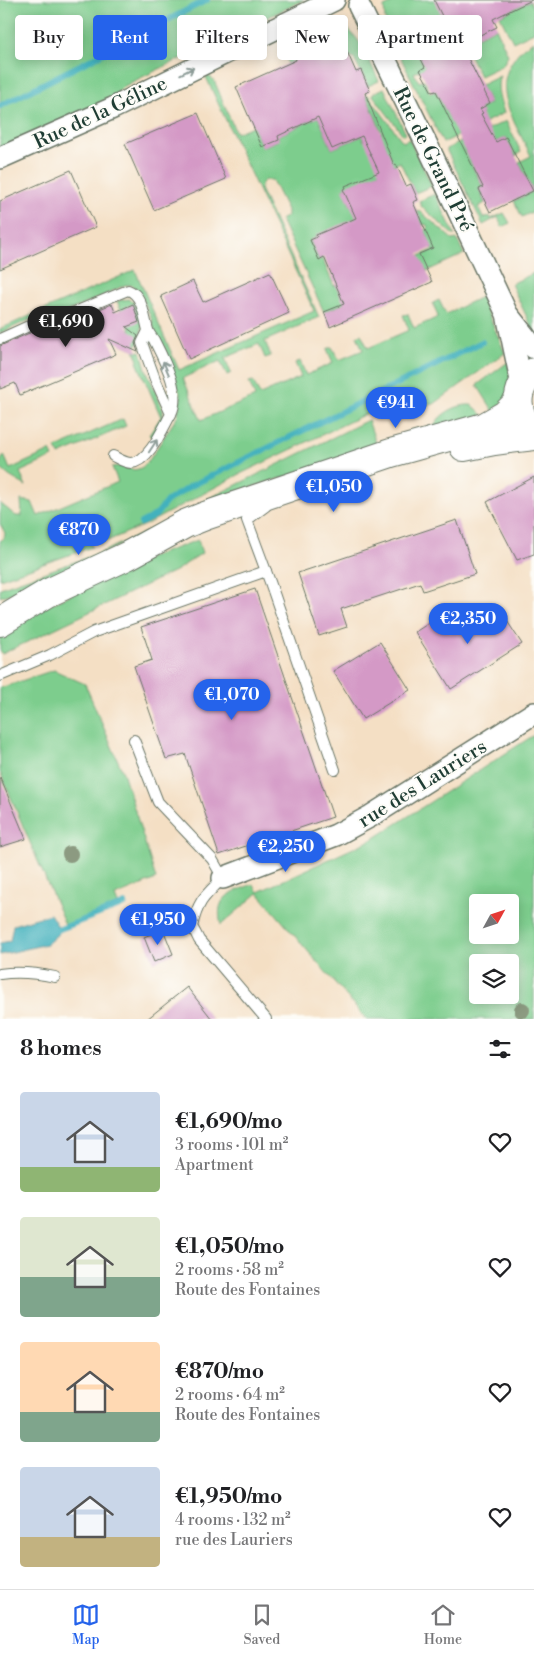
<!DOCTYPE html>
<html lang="en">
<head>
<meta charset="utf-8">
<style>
	:root { --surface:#fff; --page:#f2f2f2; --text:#202124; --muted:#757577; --line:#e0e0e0; --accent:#2563eb }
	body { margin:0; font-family:"Libre Bodoni",serif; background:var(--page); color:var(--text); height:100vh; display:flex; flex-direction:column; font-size:19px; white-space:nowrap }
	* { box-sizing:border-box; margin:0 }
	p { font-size:16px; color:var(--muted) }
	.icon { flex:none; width:28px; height:28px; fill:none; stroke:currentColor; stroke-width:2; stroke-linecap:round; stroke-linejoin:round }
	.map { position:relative; height:1019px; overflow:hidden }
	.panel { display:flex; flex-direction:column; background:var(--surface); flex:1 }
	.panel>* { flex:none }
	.guide { position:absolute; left:15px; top:15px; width:505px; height:45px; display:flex; gap:10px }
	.needle { width:32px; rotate:50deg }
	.tools { position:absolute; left:469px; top:894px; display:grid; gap:10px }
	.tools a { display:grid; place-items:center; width:50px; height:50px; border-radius:5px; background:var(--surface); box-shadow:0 2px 12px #0003; font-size:25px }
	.price { position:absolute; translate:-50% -42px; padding:0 11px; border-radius:18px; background:var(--accent); color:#fff; font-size:16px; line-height:32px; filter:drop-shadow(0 1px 2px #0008) }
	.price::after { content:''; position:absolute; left:50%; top:30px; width:15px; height:11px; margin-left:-8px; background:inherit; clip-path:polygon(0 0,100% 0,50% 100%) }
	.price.on { background:#222; color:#fff }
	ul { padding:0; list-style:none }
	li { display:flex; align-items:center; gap:15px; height:125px; padding:0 20px }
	li span { display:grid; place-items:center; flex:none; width:140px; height:100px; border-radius:5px; color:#555 }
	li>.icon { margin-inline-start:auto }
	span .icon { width:60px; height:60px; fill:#fffc; stroke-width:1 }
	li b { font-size:21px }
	h2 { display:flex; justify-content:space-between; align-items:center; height:60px; padding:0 20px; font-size:21px }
	.chip { padding:0 18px; border-radius:5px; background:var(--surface); box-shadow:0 2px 12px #0003; font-size:18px; line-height:45px }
	.chip.on { background:var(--accent); color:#fff }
	.menu { display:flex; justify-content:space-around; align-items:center; height:70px; border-top:1px solid var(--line); background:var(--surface); font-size:14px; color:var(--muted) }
	.menu a { display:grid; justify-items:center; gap:2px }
	.menu .on { color:var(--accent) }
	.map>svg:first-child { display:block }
</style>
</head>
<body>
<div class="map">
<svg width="534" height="1019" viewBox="0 0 534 1019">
	<rect width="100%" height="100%" fill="#fdfcf7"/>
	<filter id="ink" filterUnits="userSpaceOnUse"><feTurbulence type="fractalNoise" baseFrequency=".02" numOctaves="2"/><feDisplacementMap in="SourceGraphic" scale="10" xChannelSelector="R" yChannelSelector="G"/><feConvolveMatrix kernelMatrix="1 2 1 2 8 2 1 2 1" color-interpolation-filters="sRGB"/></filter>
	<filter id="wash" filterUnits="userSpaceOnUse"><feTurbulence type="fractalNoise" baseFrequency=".0096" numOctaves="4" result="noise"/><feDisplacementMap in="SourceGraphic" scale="20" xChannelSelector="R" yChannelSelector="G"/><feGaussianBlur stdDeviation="1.12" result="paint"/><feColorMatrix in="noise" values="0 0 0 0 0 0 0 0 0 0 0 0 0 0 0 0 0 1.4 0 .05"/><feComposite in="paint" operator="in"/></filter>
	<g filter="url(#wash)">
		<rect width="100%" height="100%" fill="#f4dfc4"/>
		<g fill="#7dcd8d" stroke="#4e8560" fill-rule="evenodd">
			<path d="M0,0h304l-172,82 -9,5 -13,14 -110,49z"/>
			<path d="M398,0h36l41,38 21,-10 12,27 -5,10 -23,11 -14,-28 -52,25 5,9 5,-2 6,13 6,-2 18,36 28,-13 -2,-5 10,-6 -9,-18 19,-9c-5,11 1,26 4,37l-61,30 -49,-99 -9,-25 -1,-12z"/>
			<path d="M530,1l4,8v23l-21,10 -13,-26z"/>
			<path d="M325,22c32,-1 42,36 54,59l-11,5 -15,-29 -3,1 -8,-17 -29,12 -2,-3 -16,7v4l-7,3 -4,-9 3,-2 1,-10 19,-9 1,-6z"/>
			<path d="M534,41v170l-12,6 -8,-16 19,-10 -14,-29 12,-6c-13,-28 -39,-64 -19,-94 5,-9 12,-16 22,-21z"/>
			<path d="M209,76l5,4 22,53 17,-7 9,21 17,-7 -1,-4 40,-19 14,32 30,-13 2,5 18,-8 -16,-38h2l35,47 6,-3 23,47 -17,7 -15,-31 -56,27 6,16 12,11 -46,20 1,1 -7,4 9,19 3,-2 12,28 68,-22 31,-14 -8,-20 3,-2 -2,-4 -3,1 -6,-13 3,-1 33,29 4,-1 7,15 -37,17 -2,-3 -101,44 -43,-92 6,-4v-6l-15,-30h-7l-3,3 -2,6 59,128 -54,24 6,15 -6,2 -6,-14 -34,14 6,15 -4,2 -7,-14 -37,17 18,42 54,-23 -6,-15 4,-1 7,14 41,-18 -6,-14 5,-2 6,14 27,-12 -6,-14 5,-2 7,13 24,-10 -6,-14 4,-2 7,14 41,-18 -6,-15 5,-1 6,14 24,-11 -5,-14 6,-3 7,14 35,-17 24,56 -71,51 -22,4 -22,-2 -14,3 -136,65 -93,50 -47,20 -11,-21 -7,4 10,20 -92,32v-38l4,-3 1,-5 -5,-9v-21l16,13h6l-1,-16 11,2 6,14 80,-34 -6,-15c15,-4 21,11 36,-5l29,-45 4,-20 -12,-39 -7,-16 -8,-12 -2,-10 -12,-28 -9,-7h-6l-38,18 -45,19 -8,-4 -34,15v-4l135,-59 44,100 135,-59 -108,-234z"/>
			<path d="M384,88l22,46 -3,1 -31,-41z"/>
			<path d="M506,121l15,31 -6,4 -9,-19 -10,5 -3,-5 -28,14 18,36 -4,2 6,14 -7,4 5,11 6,-2 2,3 13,-6 6,10 -8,4 -4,-10 -15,8 -37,-76z"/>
			<path d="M435,194l20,41h-2l-32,-29 -2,-5z"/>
			<path d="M534,273v59l-23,-48z"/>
			<path d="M128,299c10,3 15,18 14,28 -1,6 -3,11 -4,17l-3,2 2,6 4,-1 5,18 17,40v10l-11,19 -3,-3 12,-18 -24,-55 1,-1 -6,-18 2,-5 -17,-37z"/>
			<path d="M508,362c5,27 5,30 -14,50l-17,-27z"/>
			<path d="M471,405l5,3 7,7 -48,18 -1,-7c6,-13 24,-22 37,-21z"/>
			<path d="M123,419l3,7 -67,29 -3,-7z"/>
			<path d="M368,420l10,29 -173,52 3,-2z"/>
			<path d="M50,451l3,6 -33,15 6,14 -17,-10 -9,-8v-6l4,-7 6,14z"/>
			<path d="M197,509l-160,76 -37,12v-9l100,-35z"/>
			<path d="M198,540l4,13 -25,17 -175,84 -2,-5v-20l138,-67z"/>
			<path d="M54,670l31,14 39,91 32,104 -41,17 3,8 -52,23 -66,-155v-84z"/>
			<path d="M534,735v284h-168l-108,-126 -37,32c-7,-29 10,-32 32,-41l5,8 115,-53zM478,902h32v33h-32zM510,962v33h-32v-33z"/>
		</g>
		<path fill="#42b1bd" stroke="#307778" d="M50,914l11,17 -14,13 -47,11v-12l10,-2 3,-16z"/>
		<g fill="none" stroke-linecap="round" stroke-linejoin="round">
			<g stroke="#42b1bd" stroke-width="6">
				<path d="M0,106l207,-106"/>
				<path d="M141,523l15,-8 11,-14 24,-15 291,-144"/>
				<path d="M52,932l73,-28"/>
			</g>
		</g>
		<g id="blocks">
			<g fill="#d499c6">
				<path d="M434,0h98l-39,19 4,8 -36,17 29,59 -10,6 3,4 -2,1 15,28 10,-5 27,54 -43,21 -11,-23 4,-2 -25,-50 -22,-46 -4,1 -12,-22 5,-3 -13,-26 34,-17z"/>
				<path d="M342,40l14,32 5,-2 9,21 -5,2 29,72 2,-1 10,22 5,-2 7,16 -5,2 20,46 -14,6 13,28 -102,45 -6,-15 20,-8 -20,-47 -5,3 -9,-20 7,-3 -1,-2 40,-17 -13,-29 3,-1 -1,-2 34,-14 -17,-36 -30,13 -14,-32 -40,19 1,4 -17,7 -26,-60 60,-27 -1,-3 16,-7 2,3z"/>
				<path d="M198,113l28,66 -72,31 -29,-66z"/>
				<path d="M71,170l25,57 -96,42v-68z"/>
				<path d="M270,272l19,41 -100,46 -28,-63 32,-15 10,21z"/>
				<path d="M112,304l3,8 18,-8 6,18 -13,5 12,9 -3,7 3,9 -29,-13 7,15 -96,41 -5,-12 -15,6v-43l34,-15h12z"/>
				<path d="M534,477v77l-17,6 -30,-58z"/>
				<path d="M457,520l18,54 -52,17 -3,-8 -79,26 6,18 -28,9 -21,-63z"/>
				<path d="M255,589l78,228 -114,38 -34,-101 -19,5 -32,-93 18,-6 -11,-33z"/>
				<path d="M496,604l26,40 -71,45 -36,-57 25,-16 10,17z"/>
				<path d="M380,642l30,48 -47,29 -30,-48z"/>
				<path d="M0,777l26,62 -26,8z"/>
				<path d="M163,929l10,25 -19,8 -10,-25z"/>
				<path d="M187,987l25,32h-65z"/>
			</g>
		</g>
	</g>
	<g filter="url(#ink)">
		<use href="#blocks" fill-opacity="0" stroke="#6a7666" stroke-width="1"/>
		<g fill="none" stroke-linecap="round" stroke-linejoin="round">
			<g stroke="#6a7666" stroke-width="12">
				<g id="lane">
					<path d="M0,339l33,-15 10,1 85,-35c15,5 16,27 20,40 1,4 4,7 6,10 10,20 28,53 17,74"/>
					<path d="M113,456c6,3 12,7 18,7 18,-1 32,-35 40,-49l-16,-35 -13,-36 6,-12"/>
					<path d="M266,506l-19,14 23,62 65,188"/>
					<path d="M0,676l50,-21 44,-23 172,-61"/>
					<path d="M134,740l24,62 54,57 11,19c-18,18 -25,22 -31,49"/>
					<path d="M131,923c20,-5 41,-10 60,3 3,3 6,10 8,14l67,79"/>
					<path d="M0,974c20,-3 36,-1 55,3"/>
				</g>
			</g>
			<g stroke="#6a7666" stroke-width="24">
				<g id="street">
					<path d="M359,6l72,147 76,161 27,34"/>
					<path d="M0,158l113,-50 221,-108"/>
					<path d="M508,319l14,66"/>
					<path d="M223,878l113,-43 35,-19 163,-103"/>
				</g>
			</g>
			<g stroke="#6a7666" stroke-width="30">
				<g id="secondary">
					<path d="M523,419c-9,-17 -4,-36 11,-47"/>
					<path d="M464,447l30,-6 40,-5"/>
					<path d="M0,622l48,-29 79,-37 58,-32 20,-8 186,-63 93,-26 21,-12 13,-13"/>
				</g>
			</g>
			<use href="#lane" stroke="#fff" stroke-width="10"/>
			<use href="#street" stroke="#fff" stroke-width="21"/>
			<use href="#secondary" stroke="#fff" stroke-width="28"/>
		</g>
		<g fill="#8c9a81">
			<circle cx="70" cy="854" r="8"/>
			<circle cx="522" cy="1010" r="8"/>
		</g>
		<defs><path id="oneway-shaft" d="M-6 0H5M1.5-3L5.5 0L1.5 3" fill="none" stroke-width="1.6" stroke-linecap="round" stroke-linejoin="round" transform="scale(1.25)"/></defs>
		<g stroke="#8f9e9a">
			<use href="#oneway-shaft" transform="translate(187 71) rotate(-26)"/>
			<use href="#oneway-shaft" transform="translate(166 368) rotate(-113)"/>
			<use href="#oneway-shaft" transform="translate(153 446) rotate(-57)"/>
		</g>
	</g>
	<g text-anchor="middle" stroke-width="4" stroke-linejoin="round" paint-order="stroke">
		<g font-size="20" fill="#1f3d34" stroke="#fdfcf7">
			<text transform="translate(100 112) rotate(-25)" y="7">Rue de la Géline</text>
			<text transform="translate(434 159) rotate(64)" y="7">Rue de Grand Pré</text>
			<text transform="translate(422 783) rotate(-32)" y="7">rue des Lauriers</text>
		</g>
	</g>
</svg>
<div class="tools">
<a><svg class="needle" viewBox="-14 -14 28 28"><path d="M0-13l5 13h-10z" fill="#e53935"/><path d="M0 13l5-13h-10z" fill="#757577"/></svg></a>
<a><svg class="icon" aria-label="layers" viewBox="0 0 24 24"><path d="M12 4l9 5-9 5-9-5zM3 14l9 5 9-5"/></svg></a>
</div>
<b class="price on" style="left:66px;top:348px">€1,690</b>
<b class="price" style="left:396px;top:429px">€941</b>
<b class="price" style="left:334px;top:513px">€1,050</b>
<b class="price" style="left:79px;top:556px">€870</b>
<b class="price" style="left:468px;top:645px">€2,350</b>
<b class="price" style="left:232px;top:721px">€1,070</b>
<b class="price" style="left:286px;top:873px">€2,250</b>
<b class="price" style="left:158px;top:946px">€1,950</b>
<div class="guide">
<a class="chip">Buy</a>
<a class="chip on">Rent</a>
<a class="chip">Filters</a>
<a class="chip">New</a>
<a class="chip">Apartment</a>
</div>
</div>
<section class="panel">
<h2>8 homes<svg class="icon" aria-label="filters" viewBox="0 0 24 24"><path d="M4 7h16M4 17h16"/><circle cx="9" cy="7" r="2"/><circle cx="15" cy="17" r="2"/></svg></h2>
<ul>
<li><span style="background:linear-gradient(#c9d6e8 75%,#8fb573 0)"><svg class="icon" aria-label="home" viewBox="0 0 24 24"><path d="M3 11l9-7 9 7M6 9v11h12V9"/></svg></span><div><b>€1,690/mo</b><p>3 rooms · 101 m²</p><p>Apartment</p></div><svg class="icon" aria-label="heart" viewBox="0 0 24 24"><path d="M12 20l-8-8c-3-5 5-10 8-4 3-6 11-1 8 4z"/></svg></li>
<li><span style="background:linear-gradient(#dfe7d0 60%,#7fa58c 0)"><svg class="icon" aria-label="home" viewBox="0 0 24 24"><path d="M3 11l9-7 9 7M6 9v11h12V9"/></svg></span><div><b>€1,050/mo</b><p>2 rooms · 58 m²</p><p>Route des Fontaines</p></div><svg class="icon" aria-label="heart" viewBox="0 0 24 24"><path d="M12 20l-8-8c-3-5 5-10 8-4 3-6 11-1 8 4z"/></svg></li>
<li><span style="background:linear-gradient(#ffd9b3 70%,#7fa58c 0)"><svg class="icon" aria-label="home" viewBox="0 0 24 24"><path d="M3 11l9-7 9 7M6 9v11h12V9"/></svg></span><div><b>€870/mo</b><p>2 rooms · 64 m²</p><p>Route des Fontaines</p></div><svg class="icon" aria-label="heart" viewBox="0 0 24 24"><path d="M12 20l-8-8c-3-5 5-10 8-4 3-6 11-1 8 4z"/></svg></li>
<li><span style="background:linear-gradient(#c9d6e8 70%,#c2b280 0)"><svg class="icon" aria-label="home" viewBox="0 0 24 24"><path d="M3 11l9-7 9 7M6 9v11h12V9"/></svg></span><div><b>€1,950/mo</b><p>4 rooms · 132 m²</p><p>rue des Lauriers</p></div><svg class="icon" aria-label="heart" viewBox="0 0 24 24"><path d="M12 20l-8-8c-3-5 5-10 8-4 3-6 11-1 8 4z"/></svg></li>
</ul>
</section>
<nav class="menu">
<a class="on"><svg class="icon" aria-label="map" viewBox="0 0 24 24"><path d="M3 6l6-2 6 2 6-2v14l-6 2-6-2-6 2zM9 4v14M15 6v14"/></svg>Map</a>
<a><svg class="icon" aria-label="saved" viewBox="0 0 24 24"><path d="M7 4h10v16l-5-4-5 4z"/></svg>Saved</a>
<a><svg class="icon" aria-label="home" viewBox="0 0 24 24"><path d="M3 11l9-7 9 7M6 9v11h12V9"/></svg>Home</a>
</nav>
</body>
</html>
